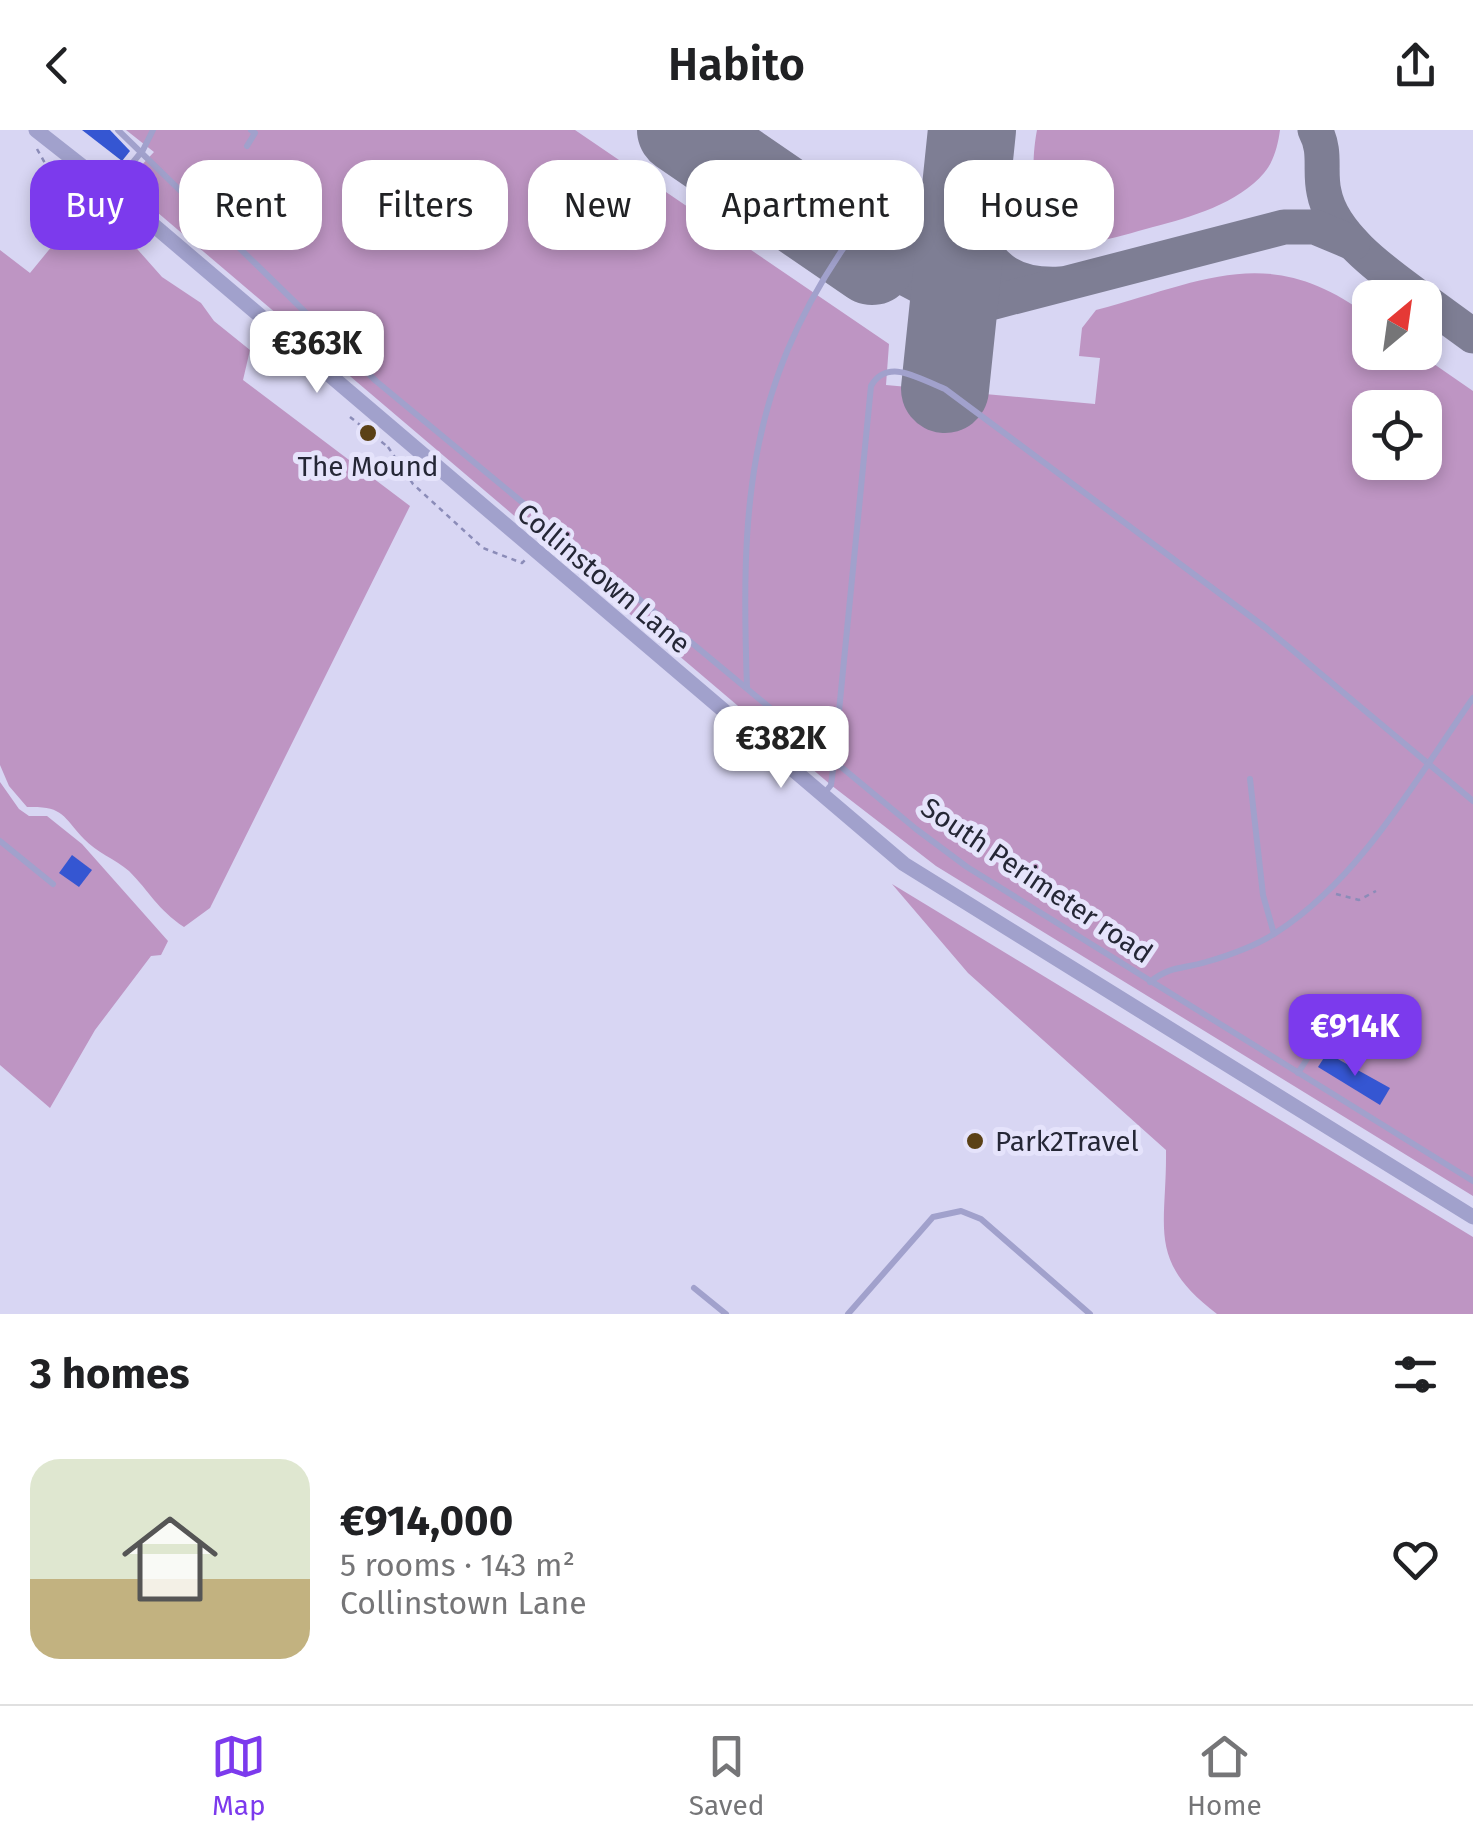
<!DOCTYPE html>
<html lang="en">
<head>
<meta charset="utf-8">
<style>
	:root { --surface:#fff; --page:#f2f2f2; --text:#202124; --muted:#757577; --line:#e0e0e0; --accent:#7c3aed }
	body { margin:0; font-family:"Fira Sans",sans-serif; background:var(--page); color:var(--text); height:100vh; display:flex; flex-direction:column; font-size:38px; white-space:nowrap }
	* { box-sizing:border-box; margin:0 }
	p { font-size:32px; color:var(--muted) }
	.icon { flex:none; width:55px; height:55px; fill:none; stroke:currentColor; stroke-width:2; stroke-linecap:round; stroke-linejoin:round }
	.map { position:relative; height:1184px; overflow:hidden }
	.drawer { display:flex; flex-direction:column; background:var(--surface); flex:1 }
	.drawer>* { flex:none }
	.guide { position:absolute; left:30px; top:30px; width:1415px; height:90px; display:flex; gap:20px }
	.needle { width:65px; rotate:29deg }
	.fabs { position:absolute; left:1352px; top:150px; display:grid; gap:20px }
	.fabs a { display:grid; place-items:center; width:90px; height:90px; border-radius:20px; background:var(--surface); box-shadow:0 5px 15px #0003; font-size:50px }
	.price { position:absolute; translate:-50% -85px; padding:0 22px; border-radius:20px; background:#fff; color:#222; font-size:32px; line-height:65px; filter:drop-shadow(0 2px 5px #0008) }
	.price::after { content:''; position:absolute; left:50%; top:60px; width:30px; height:22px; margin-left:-15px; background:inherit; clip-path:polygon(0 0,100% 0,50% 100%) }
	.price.active { background:var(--accent); color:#fff }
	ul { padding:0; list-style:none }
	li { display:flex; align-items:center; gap:30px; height:250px; padding:0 30px }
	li+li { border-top:2px solid var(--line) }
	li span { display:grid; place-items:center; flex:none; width:280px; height:200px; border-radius:30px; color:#555 }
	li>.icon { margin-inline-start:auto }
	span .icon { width:120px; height:120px; fill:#fffc; stroke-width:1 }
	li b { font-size:42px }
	h2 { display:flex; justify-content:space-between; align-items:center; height:120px; padding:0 30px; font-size:42px }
	.pill { padding:0 35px; border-radius:30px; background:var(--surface); box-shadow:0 5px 15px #0003; font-size:35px; line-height:90px }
	.pill.active { background:var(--accent); color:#fff }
	header { display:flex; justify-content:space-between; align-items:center; height:130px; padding:0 30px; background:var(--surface); font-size:45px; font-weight:600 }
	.tab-bar { display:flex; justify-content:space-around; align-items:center; height:140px; border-top:2px solid var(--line); background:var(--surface); font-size:28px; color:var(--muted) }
	.tab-bar a { display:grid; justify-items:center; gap:5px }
	.tab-bar .active { color:var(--accent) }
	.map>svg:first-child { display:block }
</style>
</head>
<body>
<header><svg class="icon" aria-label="back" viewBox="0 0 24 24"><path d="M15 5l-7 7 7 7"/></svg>Habito<svg class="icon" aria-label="share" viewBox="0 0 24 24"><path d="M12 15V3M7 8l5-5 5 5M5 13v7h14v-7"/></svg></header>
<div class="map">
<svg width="1473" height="1184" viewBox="0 0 1473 1184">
	<rect width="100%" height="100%" fill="#d8d6f3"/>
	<g fill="#be95c3" fill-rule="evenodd">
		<path d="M126,0h449l314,214 -3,41 209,19 5,-46 -21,-2 3,-28 14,-18c109,-29 174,-69 274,7v35l48,1 55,38v805l-537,-330 -105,-81 -707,-601 30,-32zM1370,278h55v54h-55z"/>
		<path d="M1037,0h243c-2,15 -6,31 -16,43 -25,30 -75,45 -111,54 -19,5 -40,12 -60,15 -63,7 -64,-71 -56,-112z"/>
		<path d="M84,77l39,26 39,44 39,26 13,18 36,29 -7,30 167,126 -200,402 -26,19c-27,-18 -34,-35 -55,-56 -14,-12 -33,-19 -45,-32 -22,-24 -21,-33 -57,-32l-18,-21 -9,-21v-515l30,23z"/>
		<path d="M0,652l19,27 10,7h18l35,28 86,97 -7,14 -10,1 -56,74 -45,78 -50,-43z"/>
		<path d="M892,754l581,353v77h-256c-71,-54 -50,-85 -51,-164l-198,-177z"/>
	</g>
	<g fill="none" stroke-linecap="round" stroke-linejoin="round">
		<g stroke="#7e7e94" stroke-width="35">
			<path d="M973,0c-5,67 -11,159 87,154"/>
			<path d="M1315,0c12,22 4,40 9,62 8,44 62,81 96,106"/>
			<path d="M843,111c56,15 104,-1 123,-59"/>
			<path d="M872,131l65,34 57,7 290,-75h31l38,16"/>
			<path d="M1425,171l48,35"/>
		</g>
		<g stroke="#7e7e94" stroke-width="88">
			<path d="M681,0l191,131"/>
			<path d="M945,259l27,-259"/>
		</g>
	</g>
	<g fill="#3556d2">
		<path d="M82,0h28l20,21 -8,10z"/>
		<path d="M72,725l20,15 -13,17 -20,-14z"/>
		<path d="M1327,923l63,35 -10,17 -62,-38z"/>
	</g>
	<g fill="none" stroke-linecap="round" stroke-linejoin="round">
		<g stroke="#8b8cb8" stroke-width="2.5" stroke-dasharray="5 5" stroke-linecap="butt">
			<path d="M37,19l13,23 29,18"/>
			<path d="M76,51l4,15"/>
			<path d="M350,287l38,30"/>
			<path d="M388,317l25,37 70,64 39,15 3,-3"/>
			<path d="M1336,764l23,6 17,-9"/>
		</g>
		<g stroke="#a1a1cc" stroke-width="6">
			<path d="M118,0l258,251 540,448 51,38 506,314"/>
			<path d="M247,16l8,-13 -4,-3"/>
			<path d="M112,58l31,-38 10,-20"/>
			<path d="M747,558c-6,-173 -2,-298 100,-445"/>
			<path d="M1250,649l13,116 11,39"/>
			<path d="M823,665l8,-10 3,-23 37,-376c17,-29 48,-7 74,3l321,239 207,173"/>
			<path d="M0,711l53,43"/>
			<path d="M1150,852c19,-16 33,-13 56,-20 24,-7 50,-16 71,-30 84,-54 139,-153 196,-234"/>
			<path d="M1298,943l21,-33 31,18"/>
			<path d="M694,1158l32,26"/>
			<path d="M848,1184l85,-97 28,-6 20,8 109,95"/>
		</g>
		<path stroke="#a1a1cc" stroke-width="15" d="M36,0l75,59 793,675 569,353"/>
	</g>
	<g fill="#5b4116" stroke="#e5e3fb" stroke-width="4">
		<circle cx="368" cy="303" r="10"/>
		<circle cx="975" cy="1011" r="10"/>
	</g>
	<g text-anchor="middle" stroke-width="10" stroke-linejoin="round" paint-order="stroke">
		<g font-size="28" fill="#252736" stroke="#e5e3fb">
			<text x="368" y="346">The Mound</text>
			<text x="995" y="1021" text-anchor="start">Park2Travel</text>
		</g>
		<g font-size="28" fill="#252736" stroke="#e5e3fb">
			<text transform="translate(604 448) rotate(40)" y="10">Collinstown Lane</text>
			<text transform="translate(1037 750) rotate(34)" y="10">South Perimeter road</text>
		</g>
	</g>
</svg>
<div class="fabs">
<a><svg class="needle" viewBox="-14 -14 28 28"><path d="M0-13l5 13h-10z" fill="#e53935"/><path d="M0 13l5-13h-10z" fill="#757577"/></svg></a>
<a><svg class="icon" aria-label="locate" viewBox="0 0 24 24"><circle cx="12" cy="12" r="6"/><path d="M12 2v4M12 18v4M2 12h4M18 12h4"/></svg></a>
</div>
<b class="price" style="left:317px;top:266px">€363K</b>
<b class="price" style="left:781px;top:661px">€382K</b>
<b class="price active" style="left:1355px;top:949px">€914K</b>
<div class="guide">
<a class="pill active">Buy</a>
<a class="pill">Rent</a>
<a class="pill">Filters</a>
<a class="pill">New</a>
<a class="pill">Apartment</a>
<a class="pill">House</a>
</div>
</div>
<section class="drawer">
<h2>3 homes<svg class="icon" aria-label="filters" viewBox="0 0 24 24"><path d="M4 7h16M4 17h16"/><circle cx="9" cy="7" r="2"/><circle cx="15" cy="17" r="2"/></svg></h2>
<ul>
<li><span style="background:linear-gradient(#dfe7d0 60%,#c2b280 0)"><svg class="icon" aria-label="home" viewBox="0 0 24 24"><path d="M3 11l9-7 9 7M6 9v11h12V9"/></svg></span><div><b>€914,000</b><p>5 rooms · 143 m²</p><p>Collinstown Lane</p></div><svg class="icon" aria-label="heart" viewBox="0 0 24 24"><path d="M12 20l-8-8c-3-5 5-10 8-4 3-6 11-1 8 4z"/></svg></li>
</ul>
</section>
<nav class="tab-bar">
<a class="active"><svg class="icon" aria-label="map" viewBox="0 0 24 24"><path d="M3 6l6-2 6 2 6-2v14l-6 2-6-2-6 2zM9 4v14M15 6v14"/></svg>Map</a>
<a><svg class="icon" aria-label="saved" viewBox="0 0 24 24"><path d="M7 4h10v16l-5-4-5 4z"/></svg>Saved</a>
<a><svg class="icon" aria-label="home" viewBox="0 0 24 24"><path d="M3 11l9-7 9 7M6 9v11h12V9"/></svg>Home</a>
</nav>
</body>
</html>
